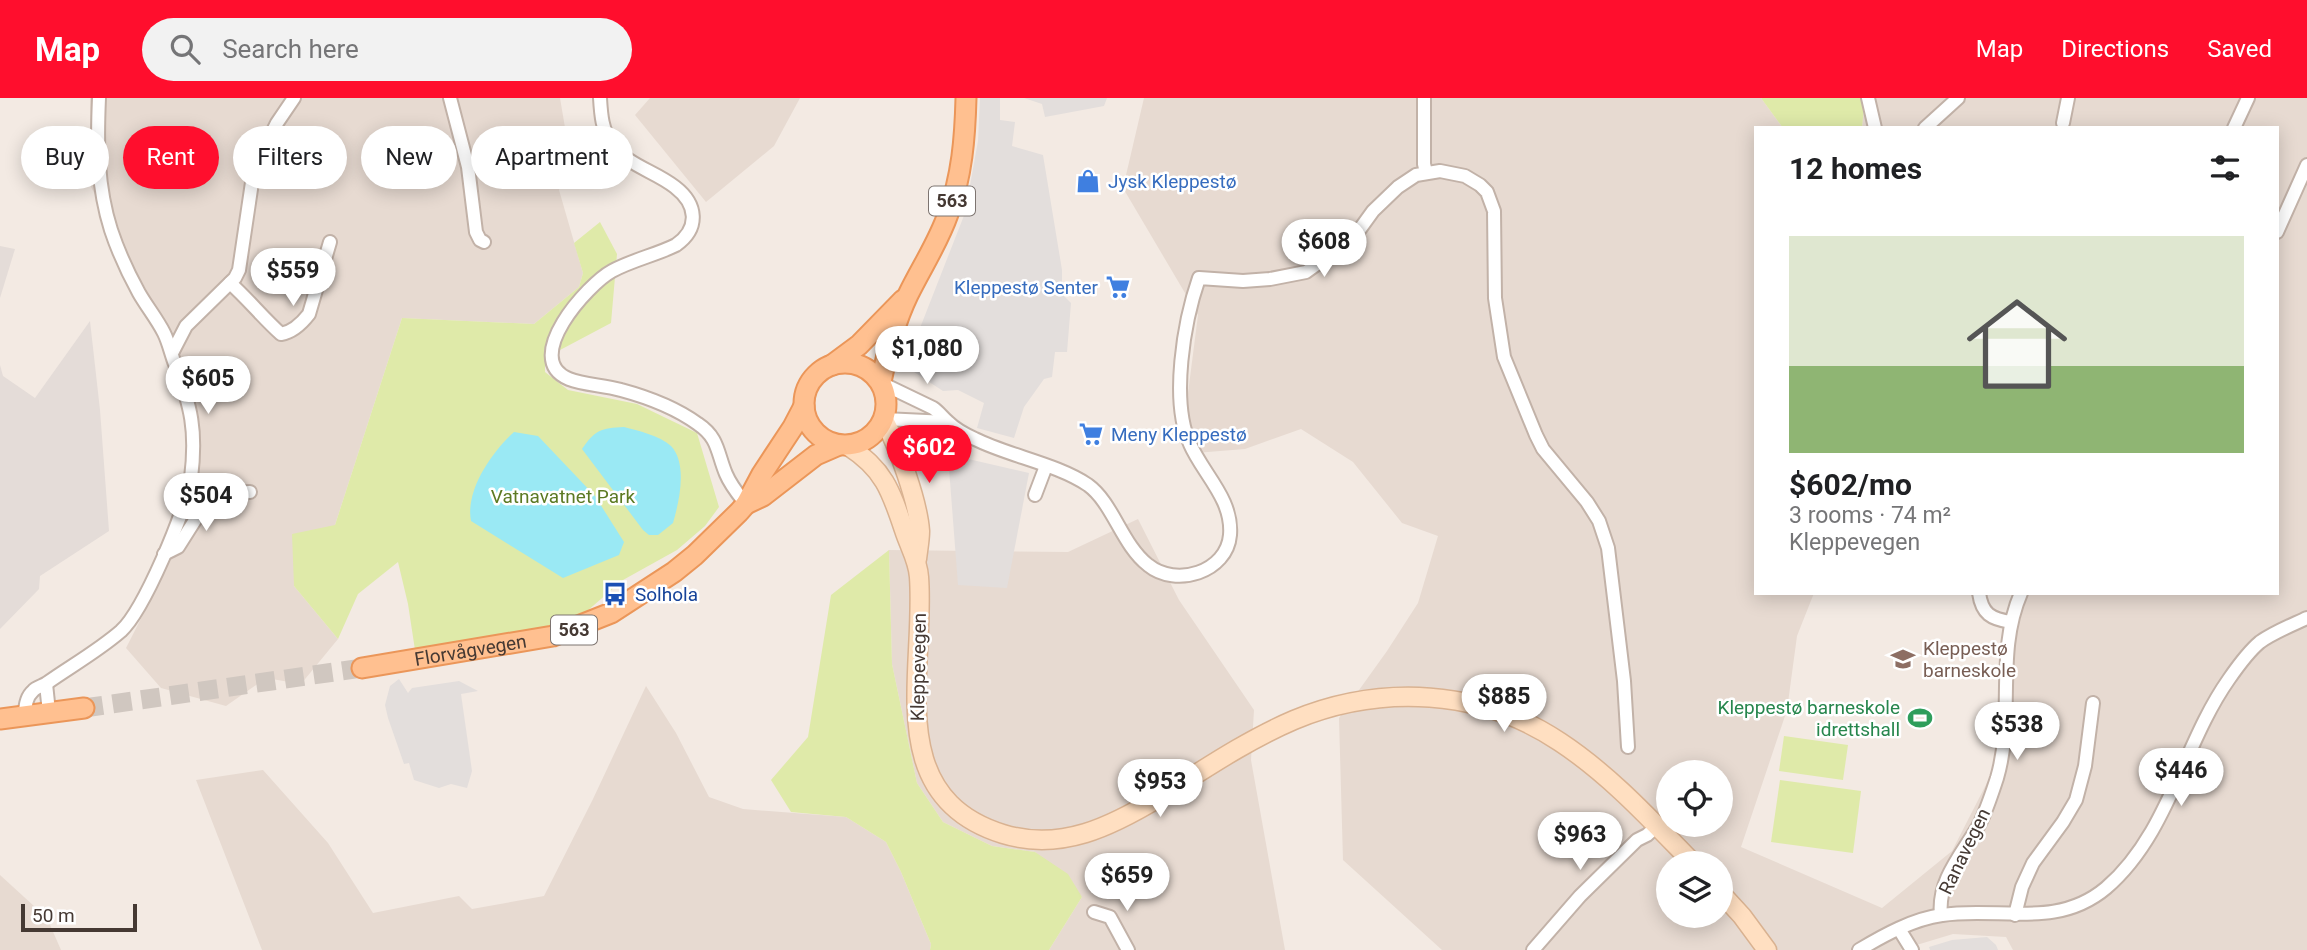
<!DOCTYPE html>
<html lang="en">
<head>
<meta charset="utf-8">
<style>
	:root { --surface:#fff; --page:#f2f2f2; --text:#202124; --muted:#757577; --line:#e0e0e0; --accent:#ff0e2d }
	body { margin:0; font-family:Roboto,sans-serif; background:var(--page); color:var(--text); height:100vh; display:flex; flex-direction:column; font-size:26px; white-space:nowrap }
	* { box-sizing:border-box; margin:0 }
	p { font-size:23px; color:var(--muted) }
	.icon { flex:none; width:38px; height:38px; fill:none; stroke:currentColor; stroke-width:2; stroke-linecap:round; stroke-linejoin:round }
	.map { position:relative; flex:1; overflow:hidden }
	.drawer { position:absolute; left:1754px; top:28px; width:525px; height:469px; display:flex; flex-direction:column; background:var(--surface); border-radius:0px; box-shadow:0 4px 18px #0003 }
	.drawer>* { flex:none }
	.banner { position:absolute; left:21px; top:28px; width:665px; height:63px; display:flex; gap:14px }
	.tools { position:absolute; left:1656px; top:662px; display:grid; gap:14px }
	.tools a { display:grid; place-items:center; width:77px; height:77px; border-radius:50%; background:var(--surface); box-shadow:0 4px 18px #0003; font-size:35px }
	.scale { position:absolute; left:21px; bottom:18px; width:116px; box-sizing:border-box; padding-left:7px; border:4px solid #453933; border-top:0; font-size:19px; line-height:24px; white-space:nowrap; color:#453933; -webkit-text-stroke:5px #fff; paint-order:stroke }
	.price { position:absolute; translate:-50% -60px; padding:0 16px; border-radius:24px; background:#fff; color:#222; font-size:23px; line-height:46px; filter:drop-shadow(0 2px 4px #0008) }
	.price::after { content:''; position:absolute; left:50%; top:42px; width:21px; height:16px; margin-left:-10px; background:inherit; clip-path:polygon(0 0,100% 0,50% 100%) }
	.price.on { background:var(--accent); color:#fff }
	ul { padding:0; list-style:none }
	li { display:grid; align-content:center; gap:14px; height:371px; padding:0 35px }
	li+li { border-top:2px solid var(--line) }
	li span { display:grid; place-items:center; height:217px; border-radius:0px; color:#555 }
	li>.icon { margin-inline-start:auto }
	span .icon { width:126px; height:126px; fill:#fffc; stroke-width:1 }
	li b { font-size:30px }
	h2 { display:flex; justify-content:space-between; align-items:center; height:84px; padding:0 35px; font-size:30px }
	.tag { padding:0 24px; border-radius:32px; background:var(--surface); box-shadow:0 4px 18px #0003; font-size:24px; line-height:63px }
	.tag.on { background:var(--accent); color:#fff }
	header { display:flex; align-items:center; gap:42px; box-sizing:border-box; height:98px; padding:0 35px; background:var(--accent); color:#fff }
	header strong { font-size:33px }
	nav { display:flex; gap:38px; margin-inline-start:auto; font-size:24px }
	.search { width:490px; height:63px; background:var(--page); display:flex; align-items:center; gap:18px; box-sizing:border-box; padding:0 24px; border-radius:38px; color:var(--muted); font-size:26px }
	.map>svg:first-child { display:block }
</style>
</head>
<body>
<header>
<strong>Map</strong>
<div class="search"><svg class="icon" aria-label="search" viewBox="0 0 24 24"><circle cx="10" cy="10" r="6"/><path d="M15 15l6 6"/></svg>Search here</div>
<nav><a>Map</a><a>Directions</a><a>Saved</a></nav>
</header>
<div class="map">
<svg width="2307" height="852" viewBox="0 0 2307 852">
	<rect width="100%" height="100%" fill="#f3eae3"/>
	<g fill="#e7dad1" fill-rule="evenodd">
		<path d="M90,0h470l11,65 -12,27 24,83 -4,14 -45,37 -132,-6 -67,207 -41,61 44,53 -37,45 -35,-6 -40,28 -65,-18 -35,-40 28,-55 42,-163 -39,-120 -66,-123z"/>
		<path d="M650,0h150l-26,48 -68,56 -71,-87z"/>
		<path d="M1144,0h617l22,30h-28v465h59l-17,43 -10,74 -46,137 141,61 70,-57 43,-84 11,-135 13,-39h258v-465h-415l3,-30h442v852h-294l-7,-13 -53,-3 -53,16h-458l-99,-90 -4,-142 48,-67 31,-48 20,-67 -36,-13 -49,-61 -52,-33 -56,20 -50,4 -12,-21 15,-117 -75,-127zM1668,674h52v52h-52zM1668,765h52v52h-52z"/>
		<path d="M1138,421l41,81 75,110 -3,50 34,190h-236l33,-53 -47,-45 -43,-6 -49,-24 -26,-39 -25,-119 -3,-114 179,2z"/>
		<path d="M646,588l30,47 33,64 34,12 103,8 40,25 15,30 30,72 -1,6h-668l-66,-170 67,-10 65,73 45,70 86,-17 13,13 72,-13 49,-97z"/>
		<path d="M0,777l47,43 14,32h-61z"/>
	</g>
	<g fill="#e4dcd8">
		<path d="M0,148l15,3 -15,49z"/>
		<path d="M90,223l10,89 9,121 -69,45 -1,13 -39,40v-264l3,11 32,22z"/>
	</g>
	<g fill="#dfeaa9">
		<path d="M1761,0h104l-3,30h-79z"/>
		<path d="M600,124l17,32 -6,69 -66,35v14l23,18 69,14 60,29 22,74 -14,19 -28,24 -54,30 -44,38 -53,14 -111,18 -7,-46 -10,-42 -40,32 -20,45 -44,-53 -2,-52 43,-9 67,-207 132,6 45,-37 4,-14 -9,-30z"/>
		<path d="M889,452l3,114 25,119 26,39 49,24 43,6 33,22 14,23 -33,53h-119l1,-6 -30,-72 -15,-30 -40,-25 -55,-5 -20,-32 37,-43 23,-142z"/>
		<path d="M1784,638l64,9 -5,35 -64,-9z"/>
		<path d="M1780,682l81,11 -8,62 -82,-11z"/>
	</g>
	<g fill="#e3dedc">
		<path d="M980,0h20v22l15,2 -3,24 31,9 19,115v24l9,9 -4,49h-12l-3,25 -8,2 -20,28 -10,31 -37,-10 7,-25 -26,-13 -15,1 -32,-21v-19l54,-138 13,-72z"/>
		<path d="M1024,0h83l-3,8 -59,11 -3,-13z"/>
		<path d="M951,357l78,18 -22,115 -49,-3 -9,-117z"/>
		<path d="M399,581l9,14 4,-5 47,-7 19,10 -17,3 11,77 -5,17 -16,-4 -12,4 -25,-8 -5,-17 -5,1 -16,-46 -3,-13 5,-19z"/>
		<path d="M1987,839l9,8 2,5h-68l-1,-3 23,-7z"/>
	</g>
	<g fill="#9ae9f4">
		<path d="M624,329c14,4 35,8 47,19 17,18 8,56 2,77l-15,12h-9l-6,-5 -61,-81c13,-19 19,-21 42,-22z"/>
		<path d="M514,334l24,4 57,60 29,46 -5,13 -56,23 -92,-57c-6,-31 21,-69 43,-89z"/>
	</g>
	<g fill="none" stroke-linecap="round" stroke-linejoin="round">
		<path stroke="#d0c7c0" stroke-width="19" stroke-dasharray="19 10" stroke-linecap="butt" d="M84,610l278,-40"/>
		<g stroke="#c2b2a8" stroke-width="16">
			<g id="minor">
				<path d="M450,0l18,69 8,65 4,8 4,2"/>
				<path d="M600,0c1,17 2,32 12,46 16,22 43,27 63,43 22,17 25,41 1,58 -20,10 -44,15 -64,26 -24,13 -92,88 -43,108 15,6 35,6 52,11 26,7 55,18 77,34 21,14 19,29 28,50 5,12 12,20 20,30"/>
				<path d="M1424,0v66l2,8"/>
				<path d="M1868,0l7,30"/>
				<path d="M2063,25l5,-25"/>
				<path d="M1925,30l33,-30"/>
				<path d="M2234,30l14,-30"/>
				<path d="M2277,134l30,-67"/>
				<path d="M230,185c18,16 33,35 51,51 12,-2 21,-11 28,-20l21,-72"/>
				<path d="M172,255l14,-27 49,-48 4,-8 15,-101 23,-46 17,-25"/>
				<path d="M881,285l52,25c6,4 9,9 15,14 7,7 18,13 27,17 34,17 82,25 113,46 25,18 34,60 60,80 28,23 79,7 82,-30 3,-36 -27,-61 -40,-91 -20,-43 -6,-123 9,-166l44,3 27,-2 36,-7 36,-26 18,-17 13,-18 25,-24 18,-12 24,-4 25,5 15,9 7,7 7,19 1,87 9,59 32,78 7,14 44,53 12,19 9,27 16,133 4,66"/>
				<path d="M884,321l63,3"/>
				<path d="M1035,397l11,-29"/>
				<path d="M164,456l14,-7 19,-30 12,-12 22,-12 19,-1"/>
				<path d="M1979,495c3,21 12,26 32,29"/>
				<path d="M46,586l3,28"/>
				<path d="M25,617c0,-8 1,-18 8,-24 3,-4 10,-5 14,-8 24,-17 51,-32 74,-52 23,-21 65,-121 70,-153 6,-47 0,-72 -16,-114 -4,-10 -6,-21 -11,-31 -7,-14 -17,-26 -25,-40 -11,-20 -21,-42 -28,-63 -14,-44 -14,-87 -12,-132"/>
				<path d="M1094,814l16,5 18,33"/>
				<path d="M1941,817c-4,-36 23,-63 39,-92 7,-14 12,-30 17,-45 18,-61 -2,-125 24,-185"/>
				<path d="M2015,817l7,-28 11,-24 30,-41 13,-22 9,-34 8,-63"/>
				<path d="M1899,831l13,21"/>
				<path d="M1533,852l47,-54 57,-56 10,-5 10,-9"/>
				<path d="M1859,852c25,-15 54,-31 83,-35 56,-9 114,15 164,-27 63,-54 77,-144 123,-209 9,-13 19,-27 31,-37 14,-10 32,-17 47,-24"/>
			</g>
		</g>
		<g stroke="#d9b291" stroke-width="21">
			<g id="secondary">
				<path d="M884,322c14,26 34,82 36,111 0,9 -2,19 -3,28"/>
				<path d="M848,348c36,23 43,45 56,84 5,16 14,30 15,47 7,94 -38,219 84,257 58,18 109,-8 157,-37 43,-27 87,-57 134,-77 87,-36 187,-31 266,22 50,33 91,78 133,121"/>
				<path d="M1720,794l22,24 25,34"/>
			</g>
		</g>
		<g stroke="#eb9659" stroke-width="23">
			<g id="primary">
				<circle cx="845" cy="306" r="41"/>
				<path d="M832,267l27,-20 44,-45"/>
				<path d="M881,284c6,-30 14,-60 27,-87 13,-27 30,-52 40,-81 14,-38 17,-76 18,-116"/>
				<path d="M746,406l17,-8 53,-41 23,-10"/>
				<path id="s1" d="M362,570l191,-32 58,-23 63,-41 21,-17 44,-43 7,-8 16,-30 31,-47 11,-21"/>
				<path d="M0,621l84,-11"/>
			</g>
		</g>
		<use href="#minor" stroke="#fff" stroke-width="12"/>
		<use href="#secondary" stroke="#ffdfc1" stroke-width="18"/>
		<use href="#primary" stroke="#ffc090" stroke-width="19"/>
	</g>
	<defs>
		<g id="shop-bare" transform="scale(1.89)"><path d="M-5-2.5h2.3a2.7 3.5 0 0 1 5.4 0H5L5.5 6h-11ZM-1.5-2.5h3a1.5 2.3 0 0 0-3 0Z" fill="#3f7fe0" stroke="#fff" stroke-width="2.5" paint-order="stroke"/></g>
		<g id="supermarket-bare" transform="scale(1.89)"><path d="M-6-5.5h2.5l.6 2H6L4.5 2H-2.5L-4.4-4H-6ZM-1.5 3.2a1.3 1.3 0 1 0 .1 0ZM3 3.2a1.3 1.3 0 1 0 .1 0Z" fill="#3f7fe0" stroke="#fff" stroke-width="2.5" paint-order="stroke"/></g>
		<g id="bus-bare" transform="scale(1.89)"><path d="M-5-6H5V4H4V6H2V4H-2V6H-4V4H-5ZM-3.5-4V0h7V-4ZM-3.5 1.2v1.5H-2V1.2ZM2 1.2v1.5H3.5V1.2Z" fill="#1a4fb4" stroke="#fff" stroke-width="2.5" paint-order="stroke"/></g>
		<g id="school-bare" transform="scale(1.89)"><path d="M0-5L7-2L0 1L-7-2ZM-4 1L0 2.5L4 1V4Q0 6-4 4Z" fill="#8d6e63" stroke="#fff" stroke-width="2.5" paint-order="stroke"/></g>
		<g id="stadium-bare" transform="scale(1.89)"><path d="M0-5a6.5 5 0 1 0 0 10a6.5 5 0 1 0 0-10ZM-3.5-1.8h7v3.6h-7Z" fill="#2e9e5b" stroke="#fff" stroke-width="2.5" paint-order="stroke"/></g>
	</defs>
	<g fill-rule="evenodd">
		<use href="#shop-bare" x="1088" y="83"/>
		<use href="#supermarket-bare" x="1118" y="189"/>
		<use href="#supermarket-bare" x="1091" y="336"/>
		<use href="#bus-bare" x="615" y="496"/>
		<use href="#school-bare" x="1903" y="561"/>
		<use href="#stadium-bare" x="1920" y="620"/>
	</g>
	<g text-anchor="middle" stroke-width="5" stroke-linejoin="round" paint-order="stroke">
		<g fill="#fff" stroke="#7d7470" stroke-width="2">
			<rect x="929" y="88.5" width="46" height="29" rx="5"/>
			<rect x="551" y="517.5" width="46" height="29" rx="5"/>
		</g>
		<g font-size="18" font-weight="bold" fill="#453933">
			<text x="952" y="109">563</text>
			<text x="574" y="538">563</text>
		</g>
		<g font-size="19" fill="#366cbe" stroke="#fff" text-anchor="start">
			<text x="1108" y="90">Jysk Kleppestø</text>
			<text x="1098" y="196" text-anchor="end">Kleppestø Senter</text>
			<text x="1111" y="343">Meny Kleppestø</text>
		</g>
		<g font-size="19" fill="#5c7a23" stroke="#fff">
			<text x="563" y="405">Vatnavatnet Park</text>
		</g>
		<g font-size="19" fill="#164399" stroke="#fff" text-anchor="start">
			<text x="635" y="503">Solhola</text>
		</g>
		<g font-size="19" fill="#785e54" stroke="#fff" text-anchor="start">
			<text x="1923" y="557">Kleppestø<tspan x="1923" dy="22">barneskole</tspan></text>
		</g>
		<g font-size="19" fill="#453933" stroke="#fff">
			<text dy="7" stroke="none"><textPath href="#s1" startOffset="110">Florvågvegen</textPath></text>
			<text transform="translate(918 569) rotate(-89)" y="7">Kleppevegen</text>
			<text transform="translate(1964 753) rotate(-64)" y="7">Ranavegen</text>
		</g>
		<g font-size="19" fill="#27864d" stroke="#fff" text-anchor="end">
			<text x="1900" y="616">Kleppestø barneskole<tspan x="1900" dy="22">idrettshall</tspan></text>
		</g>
	</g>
</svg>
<div class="tools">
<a><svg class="icon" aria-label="locate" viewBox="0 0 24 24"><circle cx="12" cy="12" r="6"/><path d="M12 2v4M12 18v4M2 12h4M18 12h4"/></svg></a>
<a><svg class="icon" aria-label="layers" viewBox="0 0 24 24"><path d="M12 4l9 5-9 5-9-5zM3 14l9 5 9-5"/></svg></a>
</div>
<div class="scale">50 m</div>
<b class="price" style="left:1324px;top:181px">$608</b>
<b class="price" style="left:293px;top:210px">$559</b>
<b class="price" style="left:927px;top:288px">$1,080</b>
<b class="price" style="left:208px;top:318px">$605</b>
<b class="price on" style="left:929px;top:387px">$602</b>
<b class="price" style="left:206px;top:435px">$504</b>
<b class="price" style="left:1504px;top:636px">$885</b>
<b class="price" style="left:2017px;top:664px">$538</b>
<b class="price" style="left:2181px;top:710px">$446</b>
<b class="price" style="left:1160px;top:721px">$953</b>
<b class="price" style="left:1580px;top:774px">$963</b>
<b class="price" style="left:1127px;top:815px">$659</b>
<div class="banner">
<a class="tag">Buy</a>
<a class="tag on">Rent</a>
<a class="tag">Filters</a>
<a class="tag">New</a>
<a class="tag">Apartment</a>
</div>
<section class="drawer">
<h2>12 homes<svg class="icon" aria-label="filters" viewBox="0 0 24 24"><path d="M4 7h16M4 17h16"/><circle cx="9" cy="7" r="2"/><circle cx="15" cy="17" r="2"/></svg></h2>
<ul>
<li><span style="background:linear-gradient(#dfe7d0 60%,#8fb573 0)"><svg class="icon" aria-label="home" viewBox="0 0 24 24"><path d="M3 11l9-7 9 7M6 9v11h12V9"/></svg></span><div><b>$602/mo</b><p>3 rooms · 74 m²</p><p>Kleppevegen</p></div></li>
</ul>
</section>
</div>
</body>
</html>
